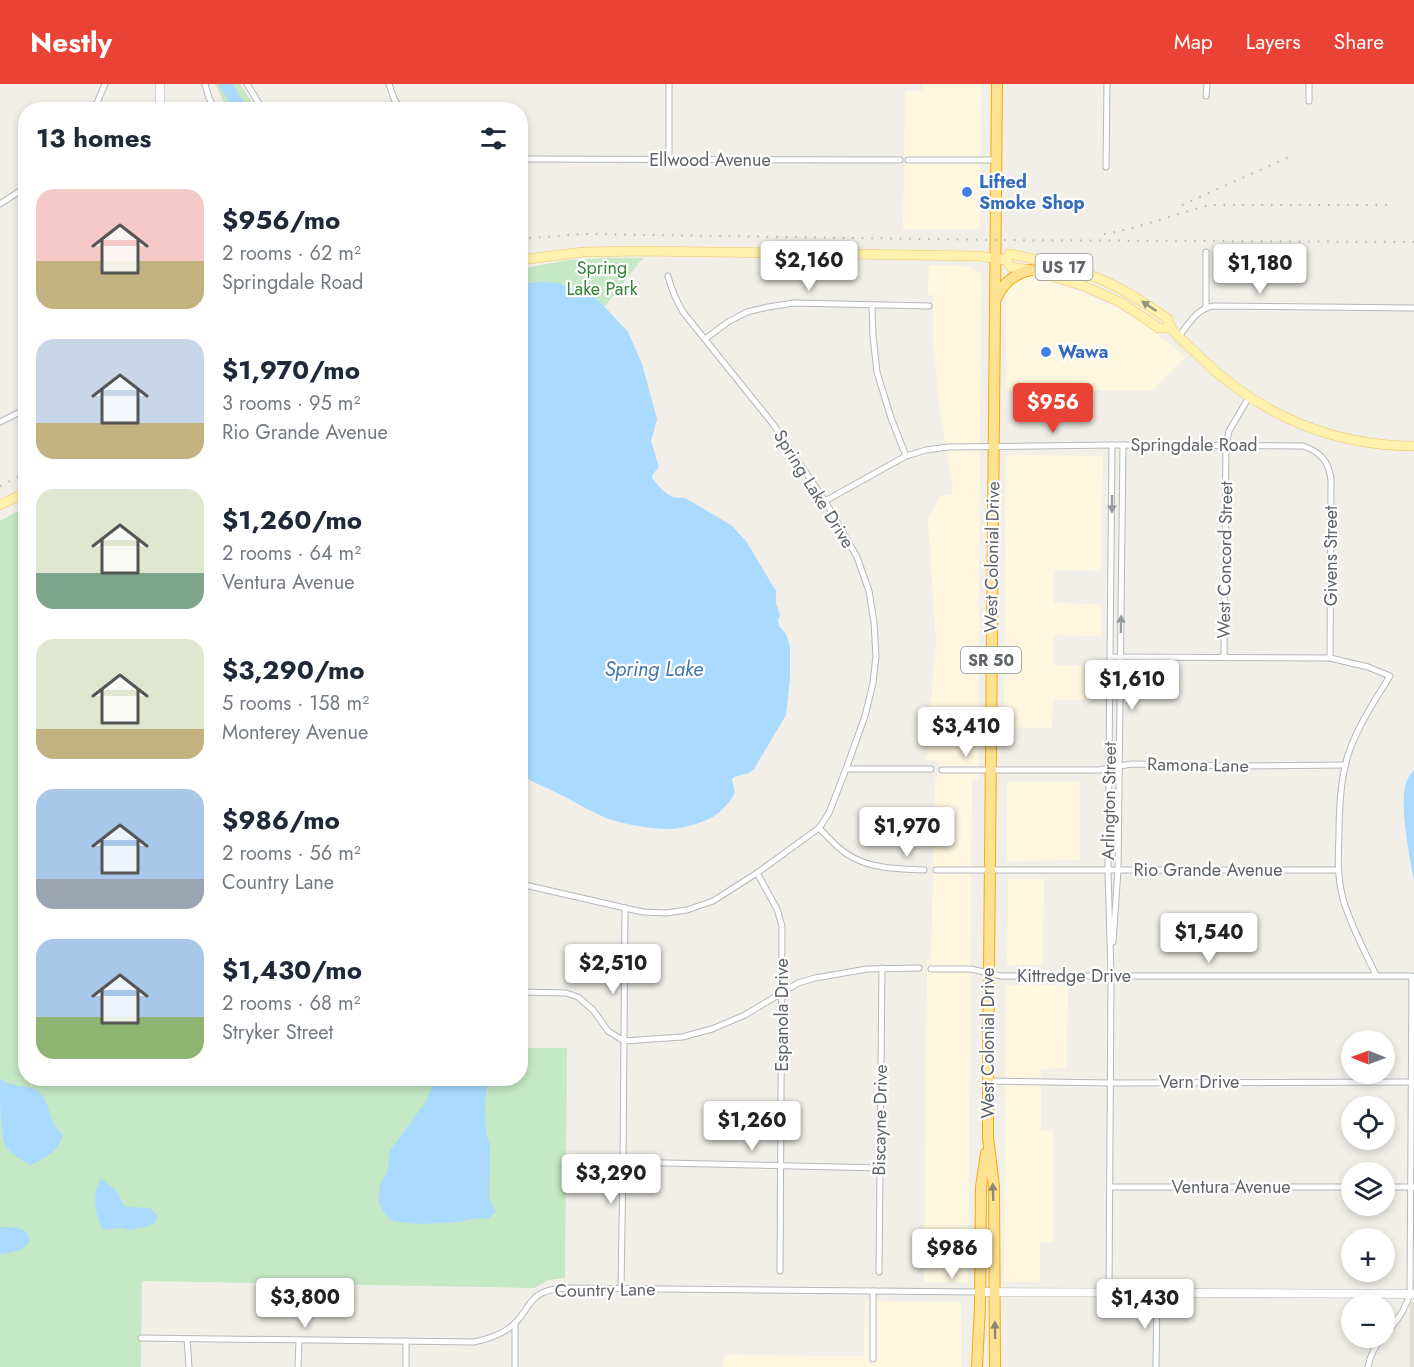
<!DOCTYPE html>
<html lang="en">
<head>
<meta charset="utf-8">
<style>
	:root { --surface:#fff; --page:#f6f6f7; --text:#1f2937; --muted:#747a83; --accent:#ea4335 }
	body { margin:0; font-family:Jost,sans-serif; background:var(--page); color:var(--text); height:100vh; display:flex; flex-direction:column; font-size:22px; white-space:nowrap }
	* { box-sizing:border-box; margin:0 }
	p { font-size:20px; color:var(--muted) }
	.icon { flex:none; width:33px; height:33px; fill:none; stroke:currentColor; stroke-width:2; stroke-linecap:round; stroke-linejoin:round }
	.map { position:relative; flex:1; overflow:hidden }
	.details { position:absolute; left:18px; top:18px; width:510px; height:984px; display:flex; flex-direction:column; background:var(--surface); border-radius:24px; box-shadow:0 3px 9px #0003 }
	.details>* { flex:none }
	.needle { width:39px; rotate:271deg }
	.buttons { position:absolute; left:1341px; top:946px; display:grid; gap:12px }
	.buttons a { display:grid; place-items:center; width:54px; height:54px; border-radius:50%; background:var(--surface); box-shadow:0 3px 9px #0003; font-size:30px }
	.price { position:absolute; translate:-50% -51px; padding:0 14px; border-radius:6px; background:#fff; color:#222; font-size:20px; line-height:39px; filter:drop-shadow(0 2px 3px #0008) }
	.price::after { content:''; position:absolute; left:50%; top:36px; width:18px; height:14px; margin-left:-9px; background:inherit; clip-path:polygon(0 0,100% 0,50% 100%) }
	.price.active { background:var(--accent); color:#fff }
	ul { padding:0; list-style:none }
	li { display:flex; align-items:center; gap:18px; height:150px; padding:0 18px }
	li span { display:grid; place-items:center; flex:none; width:168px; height:120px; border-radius:18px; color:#555 }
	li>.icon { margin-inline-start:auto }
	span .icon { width:72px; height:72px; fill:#fffc; stroke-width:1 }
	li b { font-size:26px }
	h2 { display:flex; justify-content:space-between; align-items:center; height:72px; padding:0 18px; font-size:26px }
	header { display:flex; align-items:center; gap:36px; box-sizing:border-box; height:84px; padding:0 30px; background:var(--accent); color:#fff }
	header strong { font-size:28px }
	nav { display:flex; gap:33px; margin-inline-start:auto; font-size:21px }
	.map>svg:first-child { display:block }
</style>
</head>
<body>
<header>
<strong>Nestly</strong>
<nav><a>Map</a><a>Layers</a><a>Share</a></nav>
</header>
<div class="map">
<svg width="1414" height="1283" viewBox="0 0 1414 1283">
	<rect width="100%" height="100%" fill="#f1efe8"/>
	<g fill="#fef7e0">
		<path d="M923,0h58l-1,145h-77l2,-138h18z"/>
		<path d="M929,181h27l13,2 12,6 -3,506h-6l-4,503h-44l3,-323h4l4,-179 5,-6v-9l-5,-5h-9l10,-118 -8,-123 13,-24h11v-13l-11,-65 -4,-34 -4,-42v-46h-5z"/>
		<path d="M1028,192l30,8 31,11 50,24 47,38 -34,34h-146v-97l5,-11 7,-6z"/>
		<path d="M1006,371l97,1 -2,115 -47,-1v33l47,1v32l-47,-1 -1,30 47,1v34h-47l-1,28 -48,-1z"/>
		<path d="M1007,698h73v78l-73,1z"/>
		<path d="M1008,795h36l-1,86h-36z"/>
		<path d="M1006,901h62l-1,83 -26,1v61l12,1v111h-13v40h-36z"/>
		<path d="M865,1217l96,1v65h-238l1,-12 140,1z"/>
	</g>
	<rect fill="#e1ded6" x="1410" y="1218" width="4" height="65"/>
	<g fill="#c5e8c5">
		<path d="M215,0h25l16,25h-28z"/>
		<path d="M611,174h32l-39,49 -15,-14 -60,-11 -8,1 -1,-14 49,-9z"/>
		<path d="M25,423l1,571h494l1,-30h46l-2,230 -16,2 -15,8 -392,-7 -1,86h-141v-846z"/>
	</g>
	<g fill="#aadaff">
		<path d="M545,198l12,1 32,10 14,12 25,27 14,32 15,55 -6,22 8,26 -6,7 -1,4c6,7 15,19 25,20 3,0 7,-1 10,1l44,26 15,16 30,50v13l4,11 -2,5 1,6 7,8 4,13v32l-4,36 -32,54 -5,4 -15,4 -2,2 3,14c-5,8 -11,16 -18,21 -10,8 -35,15 -48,15 -17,0 -47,-5 -63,-11 -14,-6 -27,-14 -41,-21 -14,-8 -31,-13 -44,-23v-491z"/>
		<path d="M1414,686v111c-4,-23 -17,-85 -6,-103 1,-3 4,-5 6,-8z"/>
		<path d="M0,994c12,12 28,4 40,15 8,8 9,21 14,31 3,4 6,8 9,11 -4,16 -18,23 -32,30 -8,-3 -21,-12 -26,-20 -5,-14 -5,-51 -5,-67z"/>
		<path d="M432,995l52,-1 3,8 -2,19 1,27 4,13 -1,50 1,6 6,11 -8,7c-8,-1 -21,-1 -27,3l-43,2 -22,-2 -6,-3 -5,-5 -7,-12 2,-18 6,-9 3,-12v-11l35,-48 8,-17z"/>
		<path d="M100,1096h4c4,5 8,6 11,10 5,5 5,12 10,17l25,1 7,7 -2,8 -10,4 -16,3 -7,-2 -19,2c-8,-15 -11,-34 -3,-50z"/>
		<path d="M0,1143c10,0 28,-1 29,12 0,4 -2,6 -5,8 -7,5 -16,6 -24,7z"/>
	</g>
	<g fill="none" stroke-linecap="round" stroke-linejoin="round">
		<path stroke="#aadaff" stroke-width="12" d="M225,0l17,26"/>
		<g stroke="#b5b8bc" stroke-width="7">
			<g id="street">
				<path d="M205,0l4,14 6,12"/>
				<path d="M247,0l16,26"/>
				<path d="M389,0l5,15 7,11"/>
				<path d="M1206,12l1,-12"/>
				<path d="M1309,17v-17"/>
				<path d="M94,26l11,-26"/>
				<path d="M520,75l380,1"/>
				<path d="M669,76v-76"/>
				<path d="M908,76h88"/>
				<path d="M1106,83l1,-83"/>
				<path d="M0,120l26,-17"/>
				<path d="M872,222l1,30 4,36 14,46 15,38"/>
				<path d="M1206,223v-55"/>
				<path d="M1179,252c10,-12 18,-28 35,-30l200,2"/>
				<path d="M705,255l23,-17 19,-10 21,-5 26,-4 135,3"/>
				<path d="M0,338l26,-13"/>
				<path d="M825,417l81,-45 20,-6 22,-3 164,-2 191,1c18,6 26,16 28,34l-1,178"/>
				<path d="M1111,573l219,1 38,9 22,9c-17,27 -38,59 -45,90 -5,23 -6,46 -6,69 -1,24 -2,41 4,64 8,27 21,51 33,76"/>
				<path d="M1224,573l2,-211 3,-15 20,-34"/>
				<path d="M846,685h85"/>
				<path d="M942,686h157l32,-6 110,2 105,-1"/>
				<path d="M819,744c9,9 17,19 28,26 22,15 51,15 77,16"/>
				<path d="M936,786h401"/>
				<path d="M757,789l20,36 5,17 -2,345"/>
				<path d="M520,802l5,-1 100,23 18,4 23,1 21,-3 26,-9 44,-28 62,-45 10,-15 17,-44 19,-53 8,-33 3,-27 -2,-34 -5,-31 -12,-34 -32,-56 -52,-77 -90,-112c-7,-12 -12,-23 -15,-36"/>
				<path d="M1113,858l5,-72 5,-425"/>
				<path d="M931,885h40l30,7h411l-2,318c-6,18 -13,27 -26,41"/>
				<path d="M520,908l46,1 12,4 15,13 15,21 16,10 58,-4 30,-8 33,-14 53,-32 17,-5 52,-9 52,-1"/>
				<path d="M988,997l123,2 299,-1"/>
				<path d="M623,1078l257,6"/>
				<path d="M1110,1103h242"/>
				<path d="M1384,1103h30"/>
				<path d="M879,1188l3,-304"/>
				<path d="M621,1204l2,-126 2,-254"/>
				<path d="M1109,1208l2,-316 -3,-106 4,-425"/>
				<path d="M141,1254l333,4c15,-3 28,-7 39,-17 20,-19 14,-32 47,-37l420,4"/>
				<path d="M187,1255l2,28"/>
				<path d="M873,1275v-68"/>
				<path d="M298,1283l1,-27"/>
				<path d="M406,1283v-26"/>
				<path d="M515,1283v-44"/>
				<path d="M1156,1283l1,-74"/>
				<path d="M1368,1283c2,-11 7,-21 14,-29"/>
			</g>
		</g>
		<g stroke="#b6babf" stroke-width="9">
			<g id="secondary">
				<path d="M160,0v26"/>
				<path d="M980,1208l434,2"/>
			</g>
		</g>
		<g stroke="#f2c960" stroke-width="10">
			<g id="primary">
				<path d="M520,176l64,-8 58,-1 336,5 28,4 5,7 20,3 53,16 38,17 37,25h12"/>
				<path d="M1006,176l3,-6 6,1c29,6 57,13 85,24 24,10 46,25 68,40 1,3 1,6 3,8 3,7 22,23 29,30 58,57 132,89 214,89"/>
				<path d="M0,421l26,-13"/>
			</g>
		</g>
		<g stroke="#f9ab00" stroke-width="12">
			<g id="highway">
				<path d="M996,215c6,-15 19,-26 35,-29"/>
				<path d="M977,1283l3,-61 1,-119 5,-34"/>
				<path d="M995,1283l-1,-181 -6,-48v-57l9,-997"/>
			</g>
		</g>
		<use href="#street" stroke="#fff" stroke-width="5"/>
		<use href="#secondary" stroke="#fff" stroke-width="8"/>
		<use href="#primary" stroke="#fff2af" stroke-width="9"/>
		<use href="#highway" stroke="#fde293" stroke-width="10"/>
		<g stroke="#b6b7b8" stroke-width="2" stroke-dasharray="1.5 8" stroke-linecap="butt">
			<path d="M1182,121l107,-48"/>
			<path d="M1104,150c36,-6 71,-20 106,-29h182"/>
			<path d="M520,155l62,-5 413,6 419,2"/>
			<path d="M0,402l26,-13"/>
		</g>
	</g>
	<defs><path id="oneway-solid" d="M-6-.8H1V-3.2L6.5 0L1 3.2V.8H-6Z" transform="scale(1.5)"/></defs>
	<use fill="#979581" href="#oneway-solid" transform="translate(1149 222) rotate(-146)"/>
	<g fill="#979a9d">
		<use href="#oneway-solid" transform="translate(1112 420) rotate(90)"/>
		<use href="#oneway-solid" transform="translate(1121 540) rotate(-89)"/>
	</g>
	<g fill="#8e8975">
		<use href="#oneway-solid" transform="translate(993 1108) rotate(-92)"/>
		<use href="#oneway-solid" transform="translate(995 1246) rotate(-91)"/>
	</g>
	<g fill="#3f7fe0" stroke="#fff" stroke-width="2">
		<circle cx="967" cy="108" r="6"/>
		<circle cx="1046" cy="268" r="6"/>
	</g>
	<g text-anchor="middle" stroke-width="4.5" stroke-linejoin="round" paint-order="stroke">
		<g fill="#fff" stroke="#8f9295" stroke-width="1.5">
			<rect x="1035.5" y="170" width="57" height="26" rx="4.5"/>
			<rect x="961" y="563" width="60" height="26" rx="4.5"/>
		</g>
		<g font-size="16" font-weight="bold" fill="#5f6368">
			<text x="1064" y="189">US 17</text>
			<text x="991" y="582">SR 50</text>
		</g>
		<g font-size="18" fill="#5f6368" stroke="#fff">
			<text x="710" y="82">Ellwood Avenue</text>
			<text x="1194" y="367">Springdale Road</text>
			<text transform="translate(814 405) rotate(58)" y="6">Spring Lake Drive</text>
			<text transform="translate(1331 472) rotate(-90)" y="6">Givens Street</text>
			<text transform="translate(992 473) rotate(-89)" y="6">West Colonial Drive</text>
			<text transform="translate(1225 476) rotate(-89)" y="6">West Concord Street</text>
			<text transform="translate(1198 681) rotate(1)" y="6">Ramona Lane</text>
			<text transform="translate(1109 717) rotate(-89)" y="6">Arlington Street</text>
			<text x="1208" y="792">Rio Grande Avenue</text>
			<text x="1074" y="898">Kittredge Drive</text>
			<text transform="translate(782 931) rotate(-90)" y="6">Espanola Drive</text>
			<text transform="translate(988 959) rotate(-90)" y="6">West Colonial Drive</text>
			<text x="1199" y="1004">Vern Drive</text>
			<text transform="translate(880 1036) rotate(-89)" y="6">Biscayne Drive</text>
			<text x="1231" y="1109">Ventura Avenue</text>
			<text transform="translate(605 1206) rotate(-1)" y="6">Country Lane</text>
		</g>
		<g font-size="18" font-weight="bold" fill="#366cbe" stroke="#fff" text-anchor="start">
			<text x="979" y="104">Lifted<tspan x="979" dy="21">Smoke Shop</tspan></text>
			<text x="1058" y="274">Wawa</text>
		</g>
		<g font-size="18" fill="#348238" stroke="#fff">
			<text x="602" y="190">Spring<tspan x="602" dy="21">Lake Park</tspan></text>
		</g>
		<g font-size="20" font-style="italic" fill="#4174aa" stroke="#fff">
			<text x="654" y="592">Spring Lake</text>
		</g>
	</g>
</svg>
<div class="buttons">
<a><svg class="needle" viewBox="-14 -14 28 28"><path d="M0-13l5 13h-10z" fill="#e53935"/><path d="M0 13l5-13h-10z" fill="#747a83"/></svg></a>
<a><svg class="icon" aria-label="locate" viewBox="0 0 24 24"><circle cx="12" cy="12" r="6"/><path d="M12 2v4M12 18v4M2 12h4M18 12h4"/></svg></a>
<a><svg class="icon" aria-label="layers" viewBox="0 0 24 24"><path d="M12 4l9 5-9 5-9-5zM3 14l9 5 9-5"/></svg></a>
<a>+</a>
<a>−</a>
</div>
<b class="price" style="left:809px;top:208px">$2,160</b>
<b class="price" style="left:1260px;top:211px">$1,180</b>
<b class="price active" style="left:1053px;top:350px">$956</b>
<b class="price" style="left:1132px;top:627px">$1,610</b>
<b class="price" style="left:966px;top:674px">$3,410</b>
<b class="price" style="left:907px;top:774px">$1,970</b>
<b class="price" style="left:1209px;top:880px">$1,540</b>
<b class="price" style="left:613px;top:911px">$2,510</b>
<b class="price" style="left:752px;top:1068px">$1,260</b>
<b class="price" style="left:611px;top:1121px">$3,290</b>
<b class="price" style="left:952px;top:1196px">$986</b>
<b class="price" style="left:305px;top:1245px">$3,800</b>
<b class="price" style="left:1145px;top:1246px">$1,430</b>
<section class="details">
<h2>13 homes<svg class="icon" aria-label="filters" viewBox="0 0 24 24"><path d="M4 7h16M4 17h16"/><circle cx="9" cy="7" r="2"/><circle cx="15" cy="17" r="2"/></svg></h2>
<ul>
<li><span style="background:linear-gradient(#f6c9c9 60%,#c2b280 0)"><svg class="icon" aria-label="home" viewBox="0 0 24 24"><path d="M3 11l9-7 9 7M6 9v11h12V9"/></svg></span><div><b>$956/mo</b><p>2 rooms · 62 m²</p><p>Springdale Road</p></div></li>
<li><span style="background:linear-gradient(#c9d6e8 70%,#c2b280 0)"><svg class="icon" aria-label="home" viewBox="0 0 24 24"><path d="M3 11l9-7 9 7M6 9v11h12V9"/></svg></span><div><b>$1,970/mo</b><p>3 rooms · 95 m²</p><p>Rio Grande Avenue</p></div></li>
<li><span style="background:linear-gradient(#dfe7d0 70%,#7fa58c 0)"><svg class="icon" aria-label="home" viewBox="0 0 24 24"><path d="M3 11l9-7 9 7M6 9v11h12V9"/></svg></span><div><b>$1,260/mo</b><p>2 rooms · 64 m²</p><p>Ventura Avenue</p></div></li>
<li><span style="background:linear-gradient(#dfe7d0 75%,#c2b280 0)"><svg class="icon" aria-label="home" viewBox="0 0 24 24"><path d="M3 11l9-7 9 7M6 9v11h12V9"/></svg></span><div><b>$3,290/mo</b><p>5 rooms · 158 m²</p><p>Monterey Avenue</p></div></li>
<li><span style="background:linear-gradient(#a9c7e8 75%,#9aa5b1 0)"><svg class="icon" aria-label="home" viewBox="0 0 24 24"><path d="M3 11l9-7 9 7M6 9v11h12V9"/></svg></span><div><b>$986/mo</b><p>2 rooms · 56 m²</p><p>Country Lane</p></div></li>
<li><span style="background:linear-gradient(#a9c7e8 65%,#8fb573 0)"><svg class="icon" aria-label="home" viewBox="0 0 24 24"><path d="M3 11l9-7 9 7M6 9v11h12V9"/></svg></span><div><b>$1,430/mo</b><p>2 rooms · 68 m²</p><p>Stryker Street</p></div></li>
</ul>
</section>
</div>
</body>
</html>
